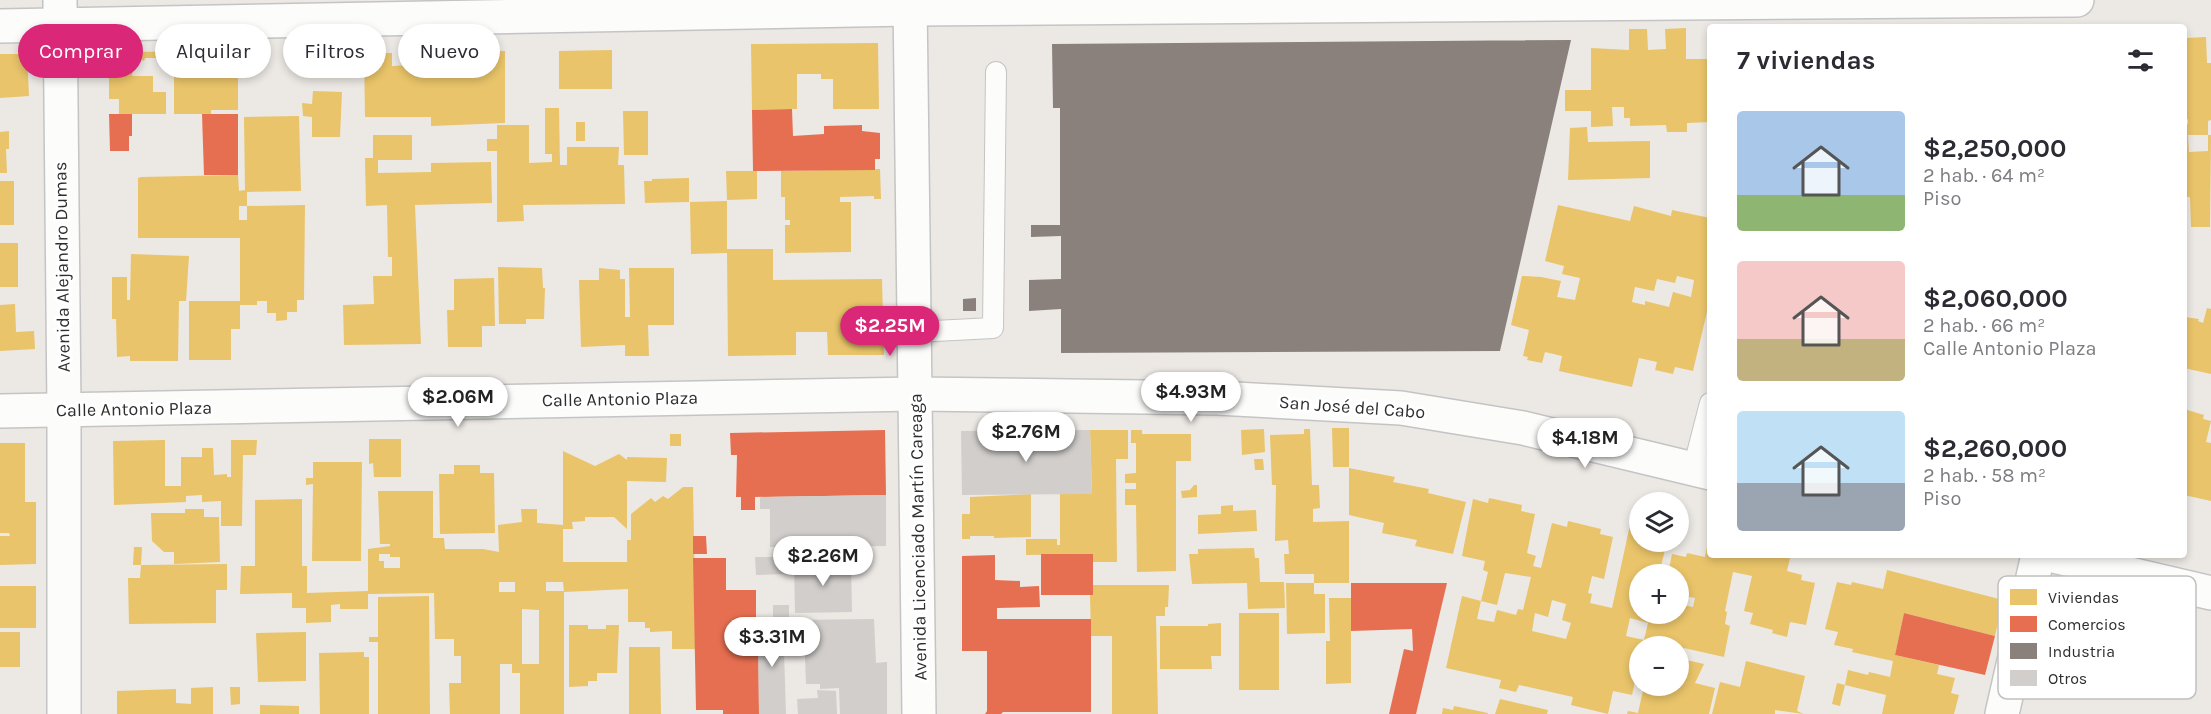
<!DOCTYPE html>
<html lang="es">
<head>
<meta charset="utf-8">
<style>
	:root { --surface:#fff; --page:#f2f2f3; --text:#2b2b33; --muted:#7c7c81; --accent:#db2777 }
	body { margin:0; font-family:Karla,sans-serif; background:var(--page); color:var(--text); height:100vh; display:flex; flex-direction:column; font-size:22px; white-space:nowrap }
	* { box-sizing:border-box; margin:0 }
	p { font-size:20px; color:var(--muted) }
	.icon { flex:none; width:33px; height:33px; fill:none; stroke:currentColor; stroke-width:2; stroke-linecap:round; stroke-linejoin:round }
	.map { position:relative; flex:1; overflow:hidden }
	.sheet { position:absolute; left:1707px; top:24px; width:480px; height:534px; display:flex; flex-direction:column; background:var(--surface); border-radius:6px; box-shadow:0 3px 9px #0003 }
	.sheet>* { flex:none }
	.hud { position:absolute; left:18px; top:24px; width:570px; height:54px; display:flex; gap:12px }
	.controls { position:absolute; left:1629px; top:492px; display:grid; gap:12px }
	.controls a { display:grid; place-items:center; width:60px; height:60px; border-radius:50%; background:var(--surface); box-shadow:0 3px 9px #0003; font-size:30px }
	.price { position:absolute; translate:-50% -51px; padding:0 14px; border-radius:21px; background:#fff; color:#222; font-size:20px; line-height:39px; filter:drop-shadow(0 2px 3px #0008) }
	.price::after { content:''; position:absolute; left:50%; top:36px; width:18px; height:14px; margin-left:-9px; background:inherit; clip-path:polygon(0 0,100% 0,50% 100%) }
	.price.on { background:var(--accent); color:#fff }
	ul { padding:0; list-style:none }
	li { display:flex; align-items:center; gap:18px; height:150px; padding:0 30px }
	li span { display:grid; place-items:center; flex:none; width:168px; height:120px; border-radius:6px; color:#555 }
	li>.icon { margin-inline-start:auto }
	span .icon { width:72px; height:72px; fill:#fffc; stroke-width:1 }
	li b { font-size:26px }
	h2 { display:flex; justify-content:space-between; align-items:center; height:72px; padding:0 30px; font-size:26px }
	.chip { padding:0 21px; border-radius:27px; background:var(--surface); box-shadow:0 3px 9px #0003; font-size:21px; line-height:54px }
	.chip.on { background:var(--accent); color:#fff }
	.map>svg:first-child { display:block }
</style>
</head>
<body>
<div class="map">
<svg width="2211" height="714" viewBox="0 0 2211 714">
	<rect width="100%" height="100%" fill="#ece8e4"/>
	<g fill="#e9c46a" fill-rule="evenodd">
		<path d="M1686,28v31h24v63l-23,1v9h-20l-1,-7 -36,1v-8h-6v-11h-12l1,19 -22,1v-16h-26v-21h26v-42l38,2v-21h18l1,21 18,-1 -1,-20z"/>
		<path d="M2206,37l1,26h4v57l-3,1v14h3l-1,92h-19l-1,-30h-6v-73h4v-5l-4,1v-69h3l-1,-13zM2188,135h20v16l-19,1z"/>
		<path d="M878,43l1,66h-46v-30h-12v-5h-24v35l-45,1 -1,-66z"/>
		<path d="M612,50v39h-53v-38z"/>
		<path d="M192,51v20h4v-13l42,-1v53h-27v4h-37v-44h-6v-12h-23l-1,3 -11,-6v-3z"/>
		<path d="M505,51v72l-74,3v-9h-66l-1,-64h28v13l39,-2v-12z"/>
		<path d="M0,54h27l2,42 -29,2z"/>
		<path d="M109,70h24l-1,6h21v16h13v22h-47v-15h-10z"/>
		<path d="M313,91l29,1 -2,45h-28v-20l-9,-1 -1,-13 10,1z"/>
		<path d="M545,108h14l1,57h7v-18h52l-1,18h6l1,39 -102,1 1,16 -27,1v-71h-10v-12h10v-14h32v38l23,-1v-8h-7z"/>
		<path d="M623,111h25v44h-24z"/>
		<path d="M299,116l2,75 -54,1v14h-8v14h8v-14l58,-1 -1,95h-7v12h-10v8l-11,1v-8h-9v-12h-10v4h-17v24h-9v31h-42v-59h51v-63h-102v-60l3,-1 97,-2 1,16 6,-1 -1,-73z"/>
		<rect x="576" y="122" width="9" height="19"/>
		<path d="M1587,127l1,15 62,-1v37l-82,2 2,-52z"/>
		<path d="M9,131v18h-3l1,24h-7v-41z"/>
		<path d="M373,135h39v25h-34v13l53,-1v-9l60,-1 1,41 -77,2 6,139 -77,1 -1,-40 31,-1 -1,-28h19v-19h-4l-1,-52 -21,1 -1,-48h8z"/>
		<path d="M880,169l1,30h-7v-3l-34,1v5h11v50l-66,1v-28h5v-5h-5v-23h-4v-26z"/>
		<path d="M726,171h31v28l-30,1z"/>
		<path d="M689,178v24l-44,1 -1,-22h8v-2z"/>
		<rect x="0" y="181" width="14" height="44"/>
		<path d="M727,201v48h46v31l109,-1 2,76h-56l-1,-23h-31v23l-68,1 -1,-103 -36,1 -1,-52z"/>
		<path d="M1558,205l72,16 4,-15 37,10 1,-6 38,8v81l-17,72 -18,-4 -2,7 -18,-4 2,-8 -18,-4 -7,29 -73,-16 3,-15 -17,-4 -3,11 -15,-3 1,-3 -5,-1 6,-26 -18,-5 11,-49 19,1 20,4 -4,16 18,3 5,-22 -18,-4 2,-8 -19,-5zM1677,276l17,4 -3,17 -18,-5 -4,15 -24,-6v4l-13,-3 3,-15 19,4 3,-12 18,4z"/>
		<rect x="0" y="243" width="18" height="44"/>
		<path d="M131,254l58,2 -3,45h-7l-1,60h-48v-5l-13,1 -1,-38h-4v-42h15v23h3z"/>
		<path d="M498,267l44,1 1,20h2l-1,31h-18v5h-27z"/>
		<path d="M599,268l21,2v9h5v38h5l-1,-49h45v57h-26l1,31h-24v-11l-44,2 -2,-67h20z"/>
		<path d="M494,278l1,48h-13v21h-34l-1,-37h7v-31z"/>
		<path d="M15,304l1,28 18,-1 1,18 -35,2v-46z"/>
		<path d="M2207,308l4,1v65l-27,-6 1,-51 14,2 -1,2 5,2z"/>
		<path d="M2184,409l20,6 -1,4 8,2 -5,21 5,1v58l-27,-6z"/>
		<path d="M1332,428h17v39h-16z"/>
		<path d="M1264,429l1,23 -23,3 -1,-25z"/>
		<path d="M1304,429h6l2,56h7l1,23 -7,1v13l36,-1v62h-35v-9h-29l-1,-20h5l-1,-14 -13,1 1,-56h-4l-2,-50 34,-1z"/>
		<path d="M1090,430h38v29h-12l1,103h-24v-8l-67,1v-16h31v6h3v-51h32z"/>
		<path d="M1131,430h11v4h49v27h-15v110l-39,1 -1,-67h-11v-16h11v-6h-11v-9l11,-1v-30h-5z"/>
		<rect x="670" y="434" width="11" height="12"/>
		<path d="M369,439h32v38h-27l-1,-14 -4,1z"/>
		<path d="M165,440v46h16v-29h21v-9h11l1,27 13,-1v3h4v-37h26l-1,15h-13l-1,71h-21v-25l-19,1v-7l-16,1v6l-72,3 -1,-64z"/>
		<path d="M0,443h25v59h11v62l-36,1v-29h10l-1,-3h-9z"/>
		<path d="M563,451l32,15 24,-12 8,6v-3l40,1 -1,24 -39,-1v48l-13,-12h-29v4l-13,1 1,7h-10v33h64v-22h4v-26l20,-16 4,4 8,-6 5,3 15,-12h10l2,102v60h-23v-18l-22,1v-4h-5v-6h-17v-33l-64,3 -1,-10h-17v9h18v123h-44v-41h-8v-9h-12v50h-50l-1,-31h12v-27h-7v-17h-19l-1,-46 -66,1v15h-28v-5l-9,1v17l-25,1v-15h-14v-15l-52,1 1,-28h14v-66l47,-1v67h5v27l61,-2v-42l22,-3v-2h-10l-2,-53h55v47h11l1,11h38l16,3 -1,-27 24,-3 -1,-13h16v14l26,2zM379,554h11v3h10v11h-16v-7h-5zM499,582h16v10h-16zM522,609l17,1v54h-17z"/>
		<path d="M1254,459h9l1,11h-9z"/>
		<path d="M313,462h49l-1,99h-49l1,-77 -7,1v-7h7z"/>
		<path d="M454,465h26v8h14l1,60 -55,1 -1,-60h15z"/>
		<path d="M1349,468l46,9 -2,5 36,7 -1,4 38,9 -13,52 -38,-8 2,-6 -35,-7 2,-10 -35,-8z"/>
		<path d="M1194,485h3v12l-15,1 -1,-7 9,-1z"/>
		<path d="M1031,494v43l-37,1v-2h-24v3h-8v-25h8v-17z"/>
		<path d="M1489,498l33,7 -1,6 14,3 -8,39 9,3 -3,10 8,2 11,-45 15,4 1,-6 33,8 -1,5 13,3 -9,42 -12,-3 -4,17 4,1 -2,9 22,5 21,-97 7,1v30h27l-8,32h-19v40h38v-10l15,3 2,-9 -11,-2 -6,1v-23h-10l4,-20 14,3 1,-4 18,4 4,-20 1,18h78l2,3 -3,13 15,4 -1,5 14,3 -9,42 -16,-3 -3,15 -15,-4 1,-3 -23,-6 3,-11 -9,-2 8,-35 -19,-4 -8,39 2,1 -2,12 5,2 -6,31 -40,-9 -2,11 22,5 -9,19 20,5 -6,26h-82l1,-3 10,2 6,-27h34v-40h-38v37l-5,-1 -3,13 -19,-4 -5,23 -37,-9 2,-8 -54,-12 -3,7 -17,-4 2,-8 -55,-12 16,-72 19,5 -4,18 17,3 3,-12 19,5 2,-6 5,1 8,-33 -26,-4 -8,32 -16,-4 7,-29 -5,-2 2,-9 -23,-5 11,-57 15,4zM1552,600l14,4 -4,16 9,3 -5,16 -34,-8 3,-18 13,4zM1630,618l18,5 -4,17 -18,-4z"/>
		<path d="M1233,505v6l23,-1 1,21 -59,3v-19l23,-1v-8z"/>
		<path d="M185,509h19v8h15l1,45 -46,2v-12h-10l-12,-11 -1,-28h34z"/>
		<path d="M134,547h8l-1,18 86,-1v26h-11v33l-87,1 -1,-46h12l1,-13h-8z"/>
		<path d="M1254,548l1,10h4l1,24h24l1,26 -37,1 -1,-26 -55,1 -3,-30h9v-5z"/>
		<path d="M1887,570l116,30 -8,36 -91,-23 -9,42 44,10 -2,9 18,4 -4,15 8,2 -5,19h-72l4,-19 -41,-10 3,-15 20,5 1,-3 21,5 3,-16 -41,-9 1,-3 -19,-4 4,-13 -13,-3 12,-47 14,3 1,-3 31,7z"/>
		<path d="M1286,583h28v11h11v39l-38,1z"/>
		<path d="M1093,585h76l-1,22h-3v9h-9l2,98h-46v-78h-21l-1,-41h3z"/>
		<rect x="0" y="586" width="36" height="42"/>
		<path d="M429,596l1,118h-52v-72h-9v-5h9v-40z"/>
		<path d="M1329,598h22v85l-25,1v-43h4z"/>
		<rect x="1239" y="613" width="40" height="77"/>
		<path d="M1221,623v33h-10l1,13h-52v-43h48v-2z"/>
		<path d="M569,625h19v4h18v-4h13l-2,48h-20v8h-9v5l-19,1z"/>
		<rect x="0" y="632" width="20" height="35"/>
		<path d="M306,632v49l-48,1 -2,-49z"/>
		<path d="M629,647h31l1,67h-32z"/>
		<path d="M364,652v5h5v57h-49l-1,-61z"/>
		<path d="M1746,661l59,15 -8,35 7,3 -29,-4v4h-63l8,-32 20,5z"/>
		<path d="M1837,683l8,2 -5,21 -8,-2z"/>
		<path d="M213,687v27h-96v-23l59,-2v14l15,1v-16z"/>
		<path d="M230,687h10v17l-9,1z"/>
		<path d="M1500,699l48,11 -1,4h-52z"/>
		<path d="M260,705l39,1v8h-39z"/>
		<path d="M1454,706l34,7v1h-46l1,-6 10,2z"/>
	</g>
	<g fill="#e76f51">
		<path d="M792,109l1,27 31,-2v-8l38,-1v6l18,2v26h-5v11l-122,1 -1,-61z"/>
		<path d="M109,114h23v22h-3v15h-19z"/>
		<path d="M202,114h36v61h-34z"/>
		<path d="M885,430l1,65 -131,2v13h-14v-13h-5l1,-42h-6l-1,-22z"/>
		<path d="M693,536h13l1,18h-14z"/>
		<rect x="1041" y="554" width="52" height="41"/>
		<path d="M995,555v25l25,1v6l19,-1 1,21 -43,1v11h94v93h-88l-2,2h-16l2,-3v-60h-25v-95z"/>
		<path d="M693,558h33v32h30v31h2l1,93h-36v-4h-27z"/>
		<path d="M1351,583h96l-31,131h-27l15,-65 9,2 -1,-22 -61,2z"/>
		<path d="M1904,613l91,23 -10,39 -90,-20z"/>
	</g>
	<g fill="#8a817c">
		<path d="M1571,40l-71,311 -439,2v-44l-32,2v-31l32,-1v-43l-30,1v-12h29v-117h-7l-1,-64z"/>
		<path d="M976,298v13h-13v-12z"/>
	</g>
	<g fill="#d1cecb">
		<path d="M1090,430l2,64 -130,1 -1,-64z"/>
		<path d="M886,495v51l-116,1v-38h-10v-12z"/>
		<path d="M755,557h32v17l-31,1z"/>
		<path d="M851,561l1,51 -57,1 -1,-51z"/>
		<path d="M773,605h16v14l-16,-1z"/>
		<path d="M874,619l2,44 11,-1v52h-47l-1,-26 -19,1v-5h-14l-2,-52h-15v-12z"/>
		<path d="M783,620l3,94h-27l-1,-93z"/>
		<path d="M817,690l19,1 1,23h-39l-1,-15 21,-1z"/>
	</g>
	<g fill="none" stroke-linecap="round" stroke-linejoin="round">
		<g stroke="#c5c4c5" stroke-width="22">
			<g id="service">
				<path d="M915,332l78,-4 3,-256"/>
				<path d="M1693,469l17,-66"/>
			</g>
		</g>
		<g stroke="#c5c4c5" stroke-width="36">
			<g id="minor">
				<path d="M60,0l4,410v304"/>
				<path d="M0,26l910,-17 1167,-9"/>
				<path d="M0,411l916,-17"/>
			</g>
		</g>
		<g stroke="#c5c4c5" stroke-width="36">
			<g id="tertiary">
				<path d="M910,0l9,714"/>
				<path d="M916,394l301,4 184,10 122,20 187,45"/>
				<path d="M2049,555l162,38"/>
				<path d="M2002,714l36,-159"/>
			</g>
		</g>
		<use href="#service" stroke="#fcfcfb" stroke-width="20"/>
		<use href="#minor" stroke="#fcfcfb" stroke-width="33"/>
		<use href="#tertiary" stroke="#fcfcfb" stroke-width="33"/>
	</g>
	<g text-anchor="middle" stroke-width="6" stroke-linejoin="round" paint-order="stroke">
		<g font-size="18" fill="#2e2e2e" stroke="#fff">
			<text transform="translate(62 267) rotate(-91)" y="6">Avenida Alejandro Dumas</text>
			<text transform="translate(620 399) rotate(-1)" y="6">Calle Antonio Plaza</text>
			<text transform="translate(1352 407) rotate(4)" y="6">San José del Cabo</text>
			<text transform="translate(134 409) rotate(-1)" y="6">Calle Antonio Plaza</text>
			<text transform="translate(918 537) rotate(-91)" y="6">Avenida Licenciado Martín Careaga</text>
		</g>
	</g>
	<rect x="1998" y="576" width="198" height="123" rx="9" fill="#fff" stroke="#c0c0c0" stroke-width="1.5"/>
	<rect x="2010" y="589" width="27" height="16" fill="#e9c46a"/>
	<rect x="2010" y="616" width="27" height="16" fill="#e76f51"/>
	<rect x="2010" y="643" width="27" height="16" fill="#8a817c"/>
	<rect x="2010" y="670" width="27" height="16" fill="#d1cecb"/>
	<g font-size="16" fill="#2e2e2e">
		<text x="2048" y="603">Viviendas</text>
		<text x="2048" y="630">Comercios</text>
		<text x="2048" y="657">Industria</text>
		<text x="2048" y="684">Otros</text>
	</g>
</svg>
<div class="controls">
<a><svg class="icon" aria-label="layers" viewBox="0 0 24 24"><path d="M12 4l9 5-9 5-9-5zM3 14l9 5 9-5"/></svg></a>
<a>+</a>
<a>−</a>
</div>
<b class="price on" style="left:890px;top:357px">$2.25M</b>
<b class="price" style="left:1191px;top:423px">$4.93M</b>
<b class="price" style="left:458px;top:428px">$2.06M</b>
<b class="price" style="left:1026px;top:463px">$2.76M</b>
<b class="price" style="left:1585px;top:469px">$4.18M</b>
<b class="price" style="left:823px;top:587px">$2.26M</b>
<b class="price" style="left:772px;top:668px">$3.31M</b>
<div class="hud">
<a class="chip on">Comprar</a>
<a class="chip">Alquilar</a>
<a class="chip">Filtros</a>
<a class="chip">Nuevo</a>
</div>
<section class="sheet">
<h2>7 viviendas<svg class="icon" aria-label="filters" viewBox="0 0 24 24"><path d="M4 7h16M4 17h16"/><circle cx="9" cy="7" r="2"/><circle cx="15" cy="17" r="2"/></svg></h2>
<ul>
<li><span style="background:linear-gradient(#a9c7e8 70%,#8fb573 0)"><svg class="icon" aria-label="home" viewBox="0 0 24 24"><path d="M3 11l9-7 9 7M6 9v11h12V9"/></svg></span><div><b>$2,250,000</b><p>2 hab. · 64 m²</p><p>Piso</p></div></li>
<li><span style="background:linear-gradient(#f6c9c9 65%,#c2b280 0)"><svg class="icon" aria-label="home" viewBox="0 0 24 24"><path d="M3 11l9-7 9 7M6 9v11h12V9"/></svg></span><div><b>$2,060,000</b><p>2 hab. · 66 m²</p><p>Calle Antonio Plaza</p></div></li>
<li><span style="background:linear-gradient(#bfe0f5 60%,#9aa5b1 0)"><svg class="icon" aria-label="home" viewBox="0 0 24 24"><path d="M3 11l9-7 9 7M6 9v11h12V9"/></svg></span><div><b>$2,260,000</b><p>2 hab. · 58 m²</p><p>Piso</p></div></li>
</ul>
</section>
</div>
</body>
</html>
